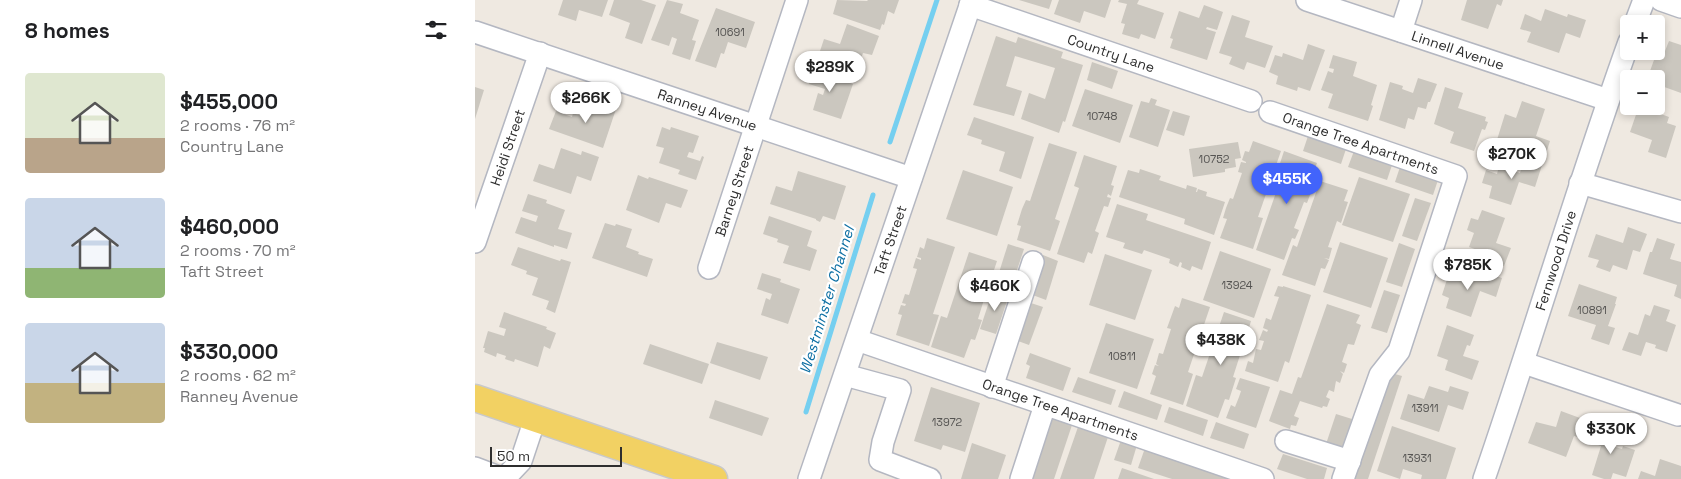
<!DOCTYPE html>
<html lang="en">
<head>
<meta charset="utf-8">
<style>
	:root { --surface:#fff; --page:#f2f2f2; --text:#202124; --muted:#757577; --accent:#4264fb }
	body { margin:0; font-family:"Space Grotesk",sans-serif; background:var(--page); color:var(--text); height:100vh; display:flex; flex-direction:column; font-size:19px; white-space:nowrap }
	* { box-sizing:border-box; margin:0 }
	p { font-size:16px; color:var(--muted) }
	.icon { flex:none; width:28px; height:28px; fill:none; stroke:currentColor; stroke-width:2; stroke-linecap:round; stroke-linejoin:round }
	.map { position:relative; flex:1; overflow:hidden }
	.details { display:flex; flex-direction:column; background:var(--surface); width:475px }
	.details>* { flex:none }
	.controls { position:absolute; left:1145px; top:15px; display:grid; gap:10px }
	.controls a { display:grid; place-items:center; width:45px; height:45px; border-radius:5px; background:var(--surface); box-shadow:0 2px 8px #0003; font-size:25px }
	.scale { position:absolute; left:15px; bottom:12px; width:132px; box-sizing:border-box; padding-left:5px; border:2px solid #2e2e2e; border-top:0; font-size:14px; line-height:18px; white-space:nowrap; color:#2e2e2e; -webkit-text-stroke:4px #fff; paint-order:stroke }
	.price { position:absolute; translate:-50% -42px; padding:0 11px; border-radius:18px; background:#fff; color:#222; font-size:16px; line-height:32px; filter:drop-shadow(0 1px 2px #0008) }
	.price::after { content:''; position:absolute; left:50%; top:30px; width:15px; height:11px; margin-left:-8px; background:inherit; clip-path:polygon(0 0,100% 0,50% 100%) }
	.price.selected { background:var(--accent); color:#fff }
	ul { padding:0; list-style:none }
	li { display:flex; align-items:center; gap:15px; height:125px; padding:0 25px }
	li span { display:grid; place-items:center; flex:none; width:140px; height:100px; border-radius:5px; color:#555 }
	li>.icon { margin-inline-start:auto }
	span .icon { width:60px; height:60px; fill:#fffc; stroke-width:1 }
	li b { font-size:21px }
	h2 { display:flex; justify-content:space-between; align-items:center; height:60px; padding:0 25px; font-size:21px }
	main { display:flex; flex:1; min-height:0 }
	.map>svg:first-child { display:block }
</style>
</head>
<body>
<main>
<section class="details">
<h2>8 homes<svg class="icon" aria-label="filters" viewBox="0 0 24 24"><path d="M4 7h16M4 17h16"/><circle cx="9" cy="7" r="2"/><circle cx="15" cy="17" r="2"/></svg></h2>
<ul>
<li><span style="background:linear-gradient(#dfe7d0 65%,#b9a48a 0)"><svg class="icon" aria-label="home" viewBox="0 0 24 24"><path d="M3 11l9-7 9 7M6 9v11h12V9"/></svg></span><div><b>$455,000</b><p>2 rooms · 76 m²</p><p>Country Lane</p></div></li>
<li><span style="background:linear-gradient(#c9d6e8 70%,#8fb573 0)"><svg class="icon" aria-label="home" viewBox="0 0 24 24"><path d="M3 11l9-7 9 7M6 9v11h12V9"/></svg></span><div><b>$460,000</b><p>2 rooms · 70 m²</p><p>Taft Street</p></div></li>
<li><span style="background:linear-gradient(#c9d6e8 60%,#c2b280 0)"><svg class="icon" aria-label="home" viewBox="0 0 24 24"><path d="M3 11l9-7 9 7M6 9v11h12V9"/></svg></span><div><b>$330,000</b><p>2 rooms · 62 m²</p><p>Ranney Avenue</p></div></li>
</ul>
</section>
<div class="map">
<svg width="1206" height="479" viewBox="0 0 1206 479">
	<rect width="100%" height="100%" fill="#efe9e1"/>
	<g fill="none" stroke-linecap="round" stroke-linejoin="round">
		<g stroke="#75cff0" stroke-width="5">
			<path d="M415,142l47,-142"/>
			<path d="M331,412l67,-217"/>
		</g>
	</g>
	<g fill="#cbc7bf">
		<path d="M88,0h45l-6,17 -23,-7 -3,11 -18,-6z"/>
		<path d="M139,0h27l15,5 -14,39 -17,-6 5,-15 -21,-8z"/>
		<path d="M192,0l16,4 -3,9 19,7 -7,20 4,1 -6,19 -18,-6 5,-15 -5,-2 -3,9 -18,-6z"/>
		<path d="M362,0l30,1 1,-1h31l-5,14 -6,-3 -4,14 -2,-1 -2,6 -47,-16z"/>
		<path d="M544,0h33l-3,9z"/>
		<path d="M584,0h52l-6,18 -21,-7 -4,12 -26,-9z"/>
		<path d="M644,0h20l-2,4 27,9 -9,26 -14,-5 -2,5 -17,-5 3,-10 -4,-1 6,-19 -9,-2z"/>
		<path d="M992,0h36l-2,6 -4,-2 -9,25 -27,-9z"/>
		<path d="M729,5l19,7 -6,18 -10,-3 -1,2 10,3 -9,28 -37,-12 3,-9 -3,-1 9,-27 20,7z"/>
		<path d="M241,8l39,14 -9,26 -18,-6 -4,12 -3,-1 -5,15 -21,-7z"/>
		<path d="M1070,9l22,8 1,-3 18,6 -6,18 -14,-5 -7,20 -32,-11 4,-10 -11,-3 5,-15 16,7z"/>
		<path d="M757,15l18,6 -5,16 28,9 -8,22 -18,-6 -3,8 -15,-6 3,-7 -13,-4z"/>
		<path d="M372,24l32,12 -7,19 -9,-2 -6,17 -5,-2 -1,6 -8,-3 2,-5 -10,-3 -1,5 -16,-5v-6l6,-18 16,5z"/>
		<path d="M521,36l20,7 2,-6 45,15 -2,6 22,7 -18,57 -2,-1 -4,12 -38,-14 8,-26 16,6 10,-31 -40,-12 -9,30 16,5 -8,25 -41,-11z"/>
		<path d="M1194,41l12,4v48l-25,-9 3,-10 -9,-3 8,-22 7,2z"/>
		<path d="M833,44l17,6 -15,41 -12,-4 -1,4 -21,-7 2,-8 -9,-4 6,-17 7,2 1,-4 20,7z"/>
		<path d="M858,55l24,7 -4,14 24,9 -6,20 2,1 -5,15 -40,-13 5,-14 -12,-4 7,-19 5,2 1,-4 -5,-1z"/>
		<path d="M617,62l26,9 -6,18 -25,-9z"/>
		<path d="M340,66l19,7 -1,4 20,7 -12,35 -28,-9 5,-17 5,2 2,-6 -16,-5z"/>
		<path d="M943,78l19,6 -7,18h-2l-2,7 -8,-2 -4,13 -6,-2 -3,11 -26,-9 11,-38 13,4 -1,3 11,4z"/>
		<path d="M0,87l9,3 -9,29z"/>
		<path d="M970,87l18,6 -5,15 28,9 -1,4 3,1 -3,8 -3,-1 -8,22 -24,-8 4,-11 -20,-8z"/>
		<path d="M610,89l48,16 -13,38 -48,-17z"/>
		<path d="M676,98l6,2 -2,5 15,5 -12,37 -29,-10 12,-36 8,2z"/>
		<path d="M115,100l26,9 -13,39 -54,-19 7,-18 16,6 1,-4 11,4z"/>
		<path d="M1047,101l23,8 -9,27 14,5 -6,19 -48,-17 9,-29 11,4z"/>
		<path d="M1164,106l30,11 -2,6 9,3 -10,32 -18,-6 4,-12 -22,-8z"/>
		<path d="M698,111l17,5 -6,20 -18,-6z"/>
		<path d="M499,117l60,20 -13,42 -22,-8 6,-19 -24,-8 1,-4 -15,-5z"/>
		<path d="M187,127l8,3 1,-3 28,9 -6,17 -4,-1 -2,5 13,4 2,-5 2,1 -8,23 -18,-6 2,-4 -21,-7 5,-15 -8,-2z"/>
		<path d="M833,136l38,13 -5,15 -38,-13z"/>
		<path d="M778,141l28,10 -23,66 5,1 -10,31 -33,-11 7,-19 -4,-1 3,-10 4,2 -4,-2 4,-10 3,1 9,-26 -4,-1 3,-10 5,1v-1l-4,-2 3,-9 4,1z"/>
		<path d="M763,142l3,16 -6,1 1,8 -11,2v3l-32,5 -4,-28z"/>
		<path d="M574,143l28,9 -22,67 5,2 -10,30 -33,-11 4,-14 -4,-1 5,-16 4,-9 4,1z"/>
		<path d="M86,148l20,7 1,-4 17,6 -8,24 -14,-5 -6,18 -38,-13 6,-17 15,5z"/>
		<path d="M809,151l33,12 -7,20 4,1 -7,19 -3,-1 -10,26 5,2 -4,9 -3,-1 -8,22 -28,-10 23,-66 -5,-2z"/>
		<path d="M879,151l38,14 -5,15 -39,-13z"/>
		<path d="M609,155l33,11 -6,19 3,1 -3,10 -3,-2 -1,3 4,1 -3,9 -4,-1 -9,25 4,2 -7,21 -4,-2 -4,11 -27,-9 22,-66 -5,-2z"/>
		<path d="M1050,156l18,6 -8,25 -16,-5 -8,23 -22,-7 3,-12 -10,-3 4,-13 11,4 2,-8 21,7z"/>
		<path d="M925,167l38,13 -5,15 -38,-13z"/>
		<path d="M665,169l21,7 -2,4 27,9 1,-4 10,3 -1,4h1l1,-3 9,3 -1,4 19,6 -11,33 -30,-11 1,-5 -66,-22 9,-27 11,3z"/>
		<path d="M488,170l50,17 -16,49 -51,-17z"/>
		<path d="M323,171l48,15 -11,34 -12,-4 -3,6 -4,-2v-1l-46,-15 6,-18 16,5z"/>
		<path d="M163,175l10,4 1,-2 39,13 -7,18 -15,-5 -7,20 -33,-13z"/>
		<path d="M884,177l51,17 -17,48 -51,-17z"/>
		<path d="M845,181l28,9 -4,11 4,1 -7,21 -4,-2 -9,26 4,1 -3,11 -5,-1 5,2 -4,9 -4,-1 -6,18 -33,-11 11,-30 4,2z"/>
		<path d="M53,194l19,6 -1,3 19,7 -7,19 14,4 -5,16 -13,-4v2l-39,-14 6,-16 15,5 2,-6 -16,-5z"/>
		<path d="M940,198l16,5 -14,38 -15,-5z"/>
		<path d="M642,204l31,10 -2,6 65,22 -9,28 -10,-4 -2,5 -9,-4 1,-4 -2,-1 -2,5 -9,-4 1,-4 -26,-9 -2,4 -19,-6 2,-5 -19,-6z"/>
		<path d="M1007,210l23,8 -9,25 15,5 -7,18 -17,-6 2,-6 -20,-7 5,-14 -7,-3 4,-12 7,2z"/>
		<path d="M294,216l43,15 -5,15 10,4 -7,21 -27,-8 6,-17 -12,-4 1,-3 -15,-5z"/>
		<path d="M130,223l10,3 1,-2 16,5 -6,18 13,5 -1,2 15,5 -6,18 -55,-19z"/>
		<path d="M1153,227l19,7 -7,18 -7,-2 -6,20 -14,-5 -3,7 -14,-5 3,-7 -11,-3 8,-23 27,9z"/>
		<path d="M452,238l28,9 -22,67 6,1 -10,31 -33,-11 6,-20 -4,-1 3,-9 4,1 1,-2 -4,-1 3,-9 4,1 8,-26 -4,-1 3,-10 5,2v-2l-4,-1 3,-10 4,2z"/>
		<path d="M1182,238l18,6 -5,15 11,3v37l-7,-3 3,-11 -34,-11 7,-22h2z"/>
		<path d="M865,242l48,16 -17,50 -48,-16z"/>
		<path d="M924,243l16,6 -13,38 -16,-5z"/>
		<path d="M533,244l16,5 -13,39 -15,-6z"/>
		<path d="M43,247l42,14 1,-2 10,3 -16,51 -9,-4 3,-8 -17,-6 6,-17 -12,-4 1,-3 -16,-6z"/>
		<path d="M745,251l51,18 -17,49 -51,-18z"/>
		<path d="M494,252l28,9 -7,21 4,2 -4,10 -4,-1 -8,26 4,1 -7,20 -4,-1 -7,19 -33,-11 10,-31 6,2z"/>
		<path d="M630,254l47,16 -17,50 -46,-15z"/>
		<path d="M568,255l15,6 -12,39 -16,-6z"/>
		<path d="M975,270l30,10 3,-8 19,6 -6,19 -16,-6 -9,26 -25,-9 3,-10 -7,-3z"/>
		<path d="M287,273l19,6 -1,3 20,7 -12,35 -27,-9 5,-17 4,2 2,-6 -15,-5z"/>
		<path d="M1104,284l38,13 -2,7h1l-8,22 7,2 -6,17 -18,-6 5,-14 -28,-9z"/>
		<path d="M803,286l5,1v-1l28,9 -22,68 -4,-2 -7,21 -33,-11 3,-10 5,2 3,-14 5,1 3,-9 -5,-1 4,-10 4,2 1,-2 -5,-2 3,-10 5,2 8,-23 -5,-1z"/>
		<path d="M518,290l16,5 -13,39 -16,-5z"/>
		<path d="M909,290l16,5 -13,38 -16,-5z"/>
		<path d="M707,298l28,9 -22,65 5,2 -10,31 -33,-11 6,-18 -4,-2 3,-9 4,1 -3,-2 3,-11 4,1 8,-25 -4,-1 8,-22 4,2z"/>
		<path d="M553,302l15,5 -14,38 -14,-5z"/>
		<path d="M852,304l33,11 -4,8 5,2 -7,20 -6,-1 -6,18 5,2 -3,9 -4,-2 3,3 -3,9 -4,-2 -2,11 -5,-2 -3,7 4,2 -3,8 -4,-1 -1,2 -22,-7 -6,15 5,2 -3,8 -5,-1 -1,4 -21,-8 11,-31 12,4 6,-17 3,1z"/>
		<path d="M1179,305l16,5 -4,11 10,4 -9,27 -12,-4 1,-3 -10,-3 -5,14 -19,-6 7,-18 9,3 7,-21 5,2z"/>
		<path d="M29,312l43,15 -1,2 10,4 -6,16 -6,-3 -6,21 -23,-8 -1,3 -9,-3 1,-3 -9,-3 -1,4 -12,-5 1,-4h-2l5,-17 16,5 2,-7 -7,-2z"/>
		<path d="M749,312l27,9 -3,10 4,2 -7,20 -4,-1 -8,25 3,1 -7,22 -4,-1 -7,19 -32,-12 10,-31 6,2z"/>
		<path d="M631,323l48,16 -17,50 -48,-16z"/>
		<path d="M972,325l27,10 -4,11 -3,-1 -4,11 16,5 -7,19 -27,-10 3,-10 -11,-4z"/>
		<path d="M242,342l51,15 -8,23 -50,-17z"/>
		<path d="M175,344l59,20 -7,20 -59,-20z"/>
		<path d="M555,353l41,15 -8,23 -37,-13 4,-12 -4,-2z"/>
		<path d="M913,372l14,4 -34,103h-15z"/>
		<path d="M603,377l38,13 -5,15 -39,-13z"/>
		<path d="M765,378l30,9 -14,41 -30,-10 5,-13 4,2 4,-10 2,-6 -5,-2z"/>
		<path d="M954,386l19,6 2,-6 19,6 -6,18 -15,-5 -9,27 -39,-13 8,-25 16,5z"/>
		<path d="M456,387l49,16 -15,49 -22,-7 -2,5 -27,-9z"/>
		<path d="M649,391l38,14 -5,15 -39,-13z"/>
		<path d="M240,400l54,18 -7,18 -53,-18z"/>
		<path d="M694,407l39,13 -5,16 -39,-14z"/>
		<path d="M1086,411l27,10 -6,17 -8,-2 -8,21 -38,-14 8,-21 20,5z"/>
		<path d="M861,414l16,5 -10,30 -16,-5z"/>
		<path d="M578,416l20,6 -19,57h-22z"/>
		<path d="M741,422l33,12 -5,15 -34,-11z"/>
		<path d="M604,424l30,10 -15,45h-34z"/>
		<path d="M1123,425l19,6 -5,15 10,3 1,-3 12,4 -9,27 -13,-4 -2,6h-7l-12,-4 9,-29 -9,-3z"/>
		<path d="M917,426l64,22 -10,31h-25l1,-4 -19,-6 -3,10 -23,-8z"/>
		<path d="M646,440l16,5 -6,20 -17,-5z"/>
		<path d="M497,443l34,12 -8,24h-37z"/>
		<path d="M670,448l92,31h-65l-34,-11z"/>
		<path d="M808,454l44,14 -3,11h-17l-30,-10z"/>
		<path d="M1185,459l21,7v13h-43l3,-8 14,5z"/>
		<path d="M647,468l32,11h-36z"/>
	</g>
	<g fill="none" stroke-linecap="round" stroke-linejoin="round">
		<g stroke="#b4b7c1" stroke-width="24">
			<g id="minor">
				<path id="s1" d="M832,0l301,100"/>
				<path d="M1186,0l20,7"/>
				<path id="s2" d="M495,5l281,96"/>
				<path d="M1160,24l9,-24"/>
				<path d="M926,31l10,-31"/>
				<path id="s3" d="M0,32l436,146"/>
				<path id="s4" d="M795,112l186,64 -57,175 -19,24 -37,104"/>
				<path d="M1105,183l101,29"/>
				<path id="s5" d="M0,242l65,-189"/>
				<path id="s6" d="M234,268l88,-268"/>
				<path id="s7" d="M382,340l406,139"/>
				<path d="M1049,363l154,52"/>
				<path d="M370,375l55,15 -17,52 -3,18 50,19"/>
				<path d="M517,387l41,-125"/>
				<path d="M811,441l64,20"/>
				<path d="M0,468l29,11 17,-18 14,-42"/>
				<path id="s8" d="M334,479l163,-479"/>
				<path d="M546,479l24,-74"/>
				<path id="s9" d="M1009,479c50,-145 93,-293 145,-437"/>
			</g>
		</g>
		<g stroke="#c9c9c9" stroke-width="29">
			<path id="major" d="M0,398l239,81"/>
		</g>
		<use href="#minor" stroke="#fff" stroke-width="21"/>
		<use href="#major" stroke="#f2d163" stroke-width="26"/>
	</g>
	<g text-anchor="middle" stroke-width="4.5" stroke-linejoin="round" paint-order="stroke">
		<g font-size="11" fill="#555452">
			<text x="255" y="36">10691</text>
			<text x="627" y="120">10748</text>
			<text x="739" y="163">10752</text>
			<text x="762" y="289">13924</text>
			<text x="1117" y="314">10891</text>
			<text x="647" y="360">10811</text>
			<text x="950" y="412">13911</text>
			<text x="472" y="426">13972</text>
			<text x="942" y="462">13931</text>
		</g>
		<g font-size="14" fill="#2e2e2e" stroke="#fff">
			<text dy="5" stroke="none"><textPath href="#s1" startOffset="159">Linnell Avenue</textPath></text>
			<text dy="5" stroke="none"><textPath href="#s2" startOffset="149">Country Lane</textPath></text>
			<text dy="5" stroke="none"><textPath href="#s3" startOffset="245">Ranney Avenue</textPath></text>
			<text dy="5" stroke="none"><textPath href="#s4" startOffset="96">Orange Tree Apartments</textPath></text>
			<text dy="5" stroke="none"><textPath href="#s5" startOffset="100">Heidi Street</textPath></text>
			<text dy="5" stroke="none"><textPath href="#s6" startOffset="81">Barney Street</textPath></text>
			<text dy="5" stroke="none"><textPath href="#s8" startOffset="252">Taft Street</textPath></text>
			<text dy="5" stroke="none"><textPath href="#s9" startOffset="230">Fernwood Drive</textPath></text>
			<text dy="5" stroke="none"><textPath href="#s7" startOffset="215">Orange Tree Apartments</textPath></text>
		</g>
		<g font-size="15" font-style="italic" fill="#0d6fa3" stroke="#fff">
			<text transform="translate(352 300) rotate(-73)" y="5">Westminster Channel</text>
		</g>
	</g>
</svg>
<div class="controls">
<a>+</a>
<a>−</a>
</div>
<div class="scale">50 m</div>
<b class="price" style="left:355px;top:93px">$289K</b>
<b class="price" style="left:111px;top:124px">$266K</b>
<b class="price" style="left:1037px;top:180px">$270K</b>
<b class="price selected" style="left:812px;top:205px">$455K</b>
<b class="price" style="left:993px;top:291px">$785K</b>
<b class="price" style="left:520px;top:312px">$460K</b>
<b class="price" style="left:746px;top:366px">$438K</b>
<b class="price" style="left:1136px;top:455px">$330K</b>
</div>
</main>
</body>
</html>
